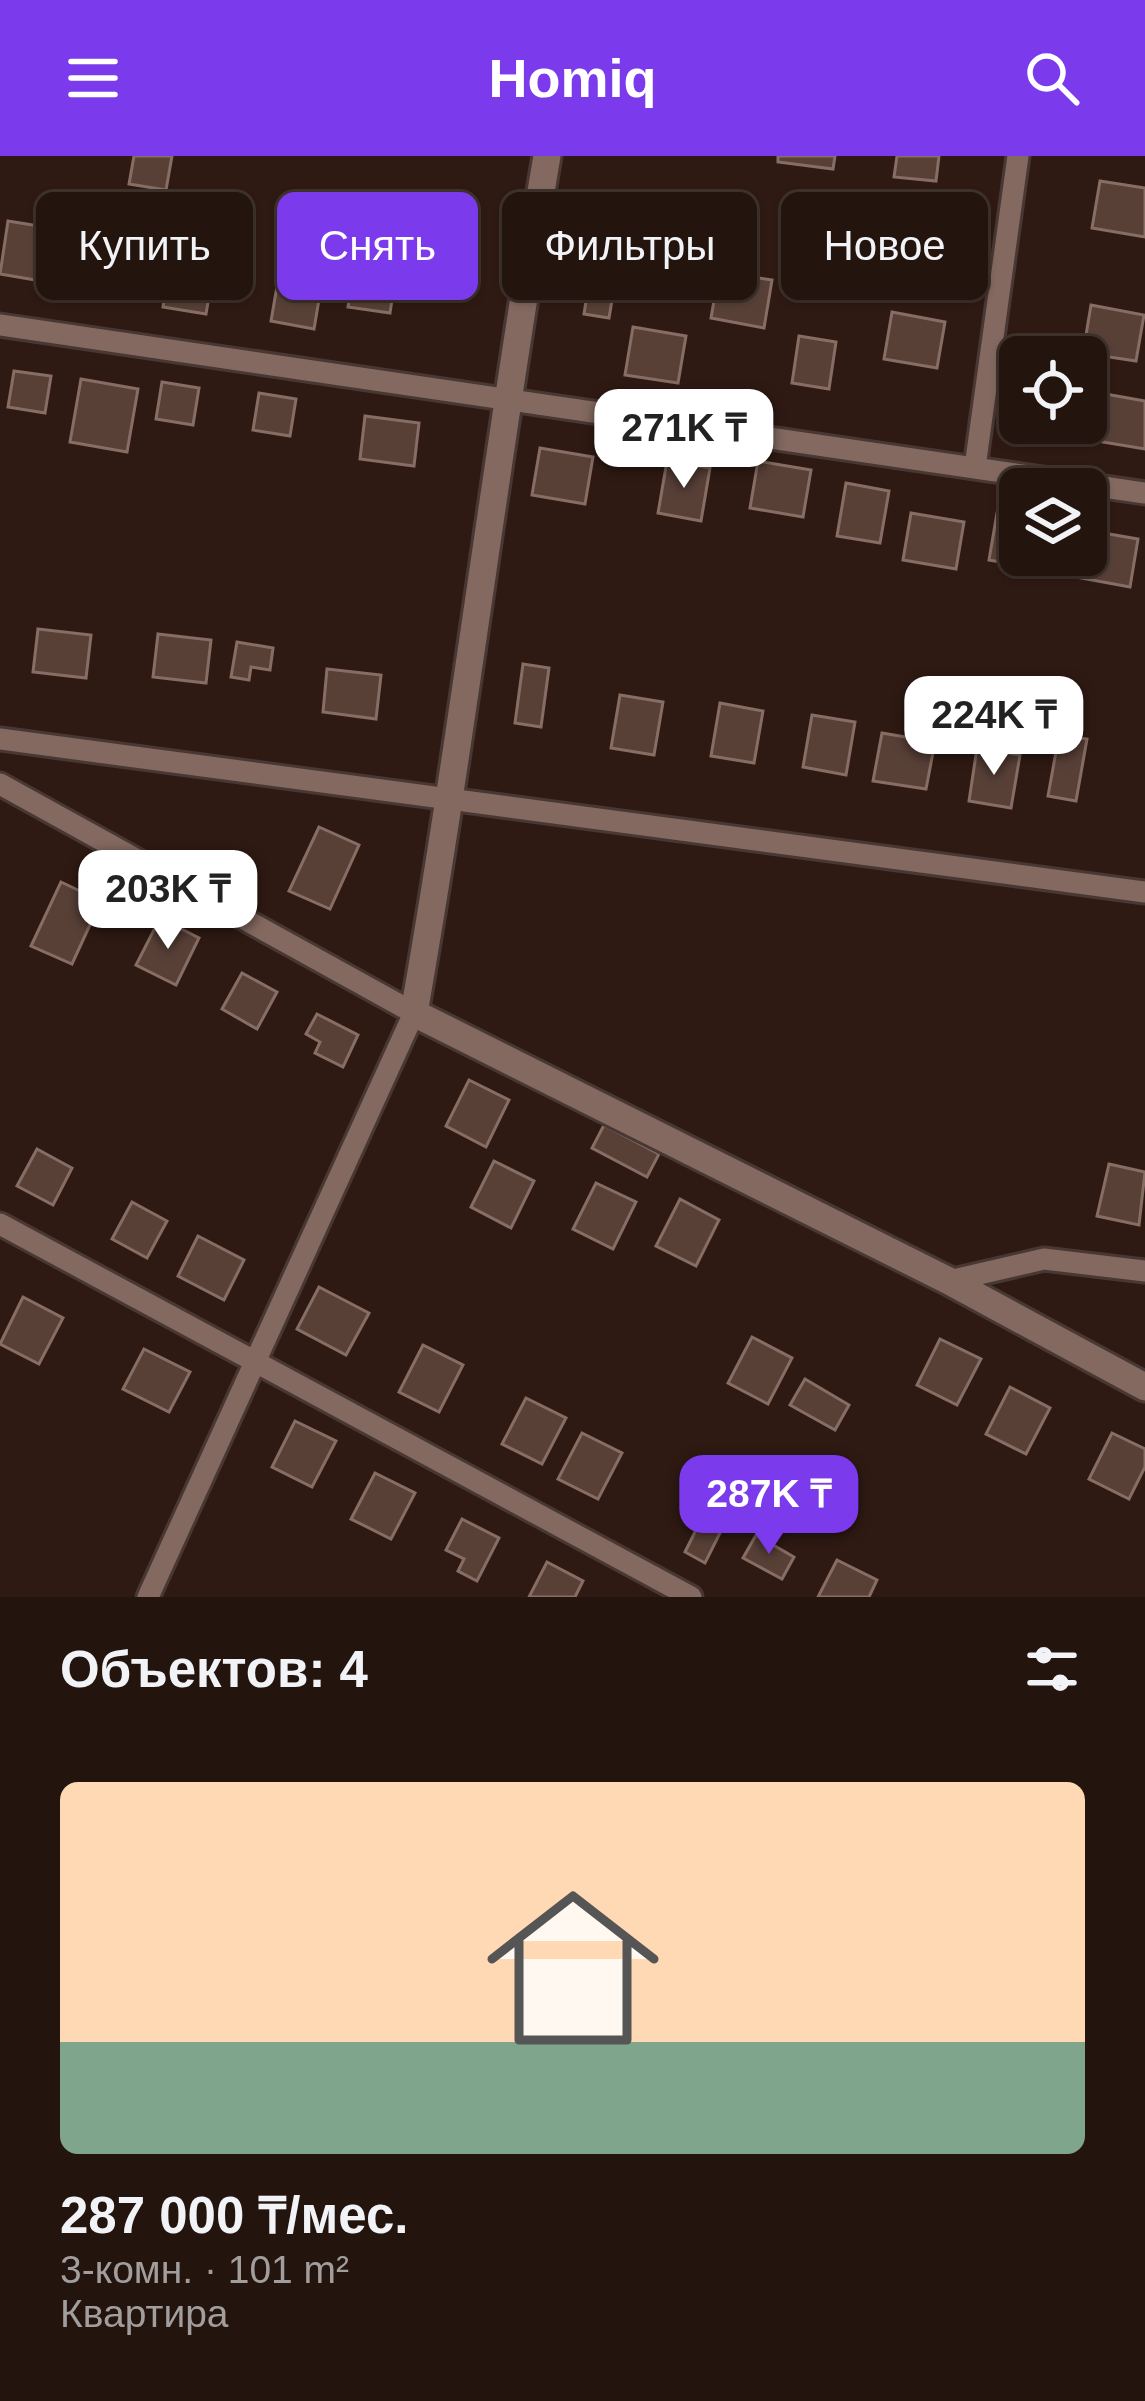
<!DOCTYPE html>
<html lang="ru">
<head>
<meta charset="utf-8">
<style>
	:root { --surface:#23140e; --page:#2f211c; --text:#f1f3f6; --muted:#a39e9e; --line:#40332e; --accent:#7c3aed }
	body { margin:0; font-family:Arial,sans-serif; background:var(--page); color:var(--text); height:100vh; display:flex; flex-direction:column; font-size:45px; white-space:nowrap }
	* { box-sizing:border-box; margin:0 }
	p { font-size:39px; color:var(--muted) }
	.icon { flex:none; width:66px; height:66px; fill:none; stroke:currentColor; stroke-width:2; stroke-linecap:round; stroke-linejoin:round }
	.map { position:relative; height:1441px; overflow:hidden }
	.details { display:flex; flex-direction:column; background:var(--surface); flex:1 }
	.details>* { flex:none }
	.top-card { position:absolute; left:36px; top:36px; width:1074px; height:108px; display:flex; gap:24px }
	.buttons { position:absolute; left:999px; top:180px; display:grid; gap:24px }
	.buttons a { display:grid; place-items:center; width:108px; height:108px; border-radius:18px; background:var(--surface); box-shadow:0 3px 9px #0004,0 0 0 3px var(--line); font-size:60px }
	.price { position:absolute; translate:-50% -102px; padding:0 27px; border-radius:24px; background:#fff; color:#222; font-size:39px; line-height:78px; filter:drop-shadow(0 3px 6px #0008) }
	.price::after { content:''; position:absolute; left:50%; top:72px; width:36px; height:27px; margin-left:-18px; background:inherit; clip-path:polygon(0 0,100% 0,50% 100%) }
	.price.active { background:var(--accent); color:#fff }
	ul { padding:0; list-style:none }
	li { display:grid; align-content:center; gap:24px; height:636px; padding:0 60px }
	li span { display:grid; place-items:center; height:372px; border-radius:18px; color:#555 }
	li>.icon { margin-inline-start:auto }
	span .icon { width:216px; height:216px; fill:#fffc; stroke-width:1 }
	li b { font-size:51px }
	h2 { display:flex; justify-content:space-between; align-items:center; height:144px; padding:0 60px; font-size:51px }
	.chip { padding:0 42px; border-radius:18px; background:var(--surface); box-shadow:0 3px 9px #0004,0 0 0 3px var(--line); font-size:42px; line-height:108px }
	.chip.active { background:var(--accent); color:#fff }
	header { display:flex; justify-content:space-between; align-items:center; height:156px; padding:0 60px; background:var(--accent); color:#fff; font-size:54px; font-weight:800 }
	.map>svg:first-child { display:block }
</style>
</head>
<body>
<header><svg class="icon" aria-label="menu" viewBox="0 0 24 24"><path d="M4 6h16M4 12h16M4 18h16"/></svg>Homiq<svg class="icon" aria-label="search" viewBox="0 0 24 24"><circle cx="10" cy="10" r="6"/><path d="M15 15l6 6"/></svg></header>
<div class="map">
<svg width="1145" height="1441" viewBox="0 0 1145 1441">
	<rect width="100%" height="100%" fill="#2f1a13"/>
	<g fill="#584037" stroke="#876d63" stroke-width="3">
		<path d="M134,0h38l-6,34 -37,-6z"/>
		<path d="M778,0h57l-2,13 -55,-7z"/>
		<path d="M897,0h42l-3,25 -42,-4z"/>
		<path d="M1100,25l45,7v49l-53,-9z"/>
		<path d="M8,65l43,7 -10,53 -41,-7z"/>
		<path d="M598,68l26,5 -15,89 -25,-4z"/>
		<path d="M172,98l43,7 -9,53 -43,-7z"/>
		<path d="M355,104l42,6 -7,47 -42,-6z"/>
		<path d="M280,113l43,7 -9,53 -43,-8z"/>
		<path d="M719,116l53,8 -8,48 -53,-10z"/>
		<path d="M1091,149l53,10 -8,46 -53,-8z"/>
		<path d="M892,156l53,10 -8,46 -53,-9z"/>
		<path d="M633,171l53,9 -8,47 -53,-8z"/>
		<path d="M799,180l37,6 -7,47 -37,-6z"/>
		<path d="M14,215l37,5 -6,37 -37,-6z"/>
		<path d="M81,223l57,10 -11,63 -57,-10z"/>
		<path d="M162,226l37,6 -6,37 -37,-6z"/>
		<path d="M259,237l37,6 -6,37 -37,-6z"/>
		<path d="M1100,237l45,8v48l-54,-9z"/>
		<path d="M365,260l54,7 -5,43 -54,-7z"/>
		<path d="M540,292l53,9 -8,47 -53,-9z"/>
		<path d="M667,305l43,7 -9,53 -43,-8z"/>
		<path d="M758,305l53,9 -8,47 -53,-9z"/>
		<path d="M846,327l43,8 -9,52 -43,-7z"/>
		<path d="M911,357l53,9 -8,47 -53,-9z"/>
		<path d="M997,357l23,4v38h24l-2,14 -53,-9z"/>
		<path d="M1086,374l52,9 -8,48 -54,-10 4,-22h6z"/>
		<path d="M38,473l53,6 -5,43 -53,-6z"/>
		<path d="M158,478l53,6 -5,43 -53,-6z"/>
		<path d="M237,486l36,6 -3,22 -19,-3 -2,13 -18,-3z"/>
		<path d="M523,508l26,4 -8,59 -26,-4z"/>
		<path d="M327,513l54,6 -5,44 -53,-7z"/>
		<path d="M620,539l43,7 -9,53 -43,-7z"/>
		<path d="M720,547l43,8 -9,52 -43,-7z"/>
		<path d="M812,559l43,7 -9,53 -43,-8z"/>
		<path d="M882,577l53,9 -9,47 -53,-8z"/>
		<path d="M1059,579l28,4 -11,62 -28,-5z"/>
		<path d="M977,592l43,7 -9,53 -42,-7z"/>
		<path d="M319,671l40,18 -29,64 -41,-18z"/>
		<path d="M61,726l40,19 -29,63 -41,-18z"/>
		<path d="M160,762l39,20 -23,47 -40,-20z"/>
		<path d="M242,817l35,19 -20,37 -35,-20z"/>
		<path d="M317,858l41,21 -15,32 -28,-14 5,-11 -14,-8z"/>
		<path d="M469,924l40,20 -23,47 -40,-21z"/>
		<path d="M604,969l55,29 -12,23 -55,-29z"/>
		<path d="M37,993l35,19 -19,37 -36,-19z"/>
		<path d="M494,1005l40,20 -23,47 -40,-21z"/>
		<path d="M1109,1008l36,8 -6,53 -42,-9z"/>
		<path d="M596,1027l40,19 -23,47 -40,-20z"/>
		<path d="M680,1043l39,21 -23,46 -40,-20z"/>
		<path d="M132,1046l35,19 -20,37 -35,-19z"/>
		<path d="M198,1080l46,24 -20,40 -46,-24z"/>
		<path d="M319,1131l50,26 -23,42 -49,-26z"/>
		<path d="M23,1141l40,21 -24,46 -39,-20z"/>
		<path d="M752,1181l40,21 -24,46 -40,-21z"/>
		<path d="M940,1183l41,20 -24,46 -40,-20z"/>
		<path d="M423,1189l40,20 -24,47 -40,-20z"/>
		<path d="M144,1193l46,23 -21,40 -46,-23z"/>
		<path d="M805,1223l44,26 -14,25 -45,-25z"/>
		<path d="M1010,1231l40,21 -24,46 -40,-20z"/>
		<path d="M526,1242l40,20 -24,46 -40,-20z"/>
		<path d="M295,1265l41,20 -24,46 -40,-20z"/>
		<path d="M582,1277l40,20 -24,46 -40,-20z"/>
		<path d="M1112,1277l33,16v18l-16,32 -40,-20z"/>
		<path d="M375,1317l40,20 -24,46 -40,-20z"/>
		<path d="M716,1334l20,11 -31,62 -20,-11z"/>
		<path d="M462,1363l37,19 -22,43 -19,-10 6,-12 -18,-9z"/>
		<path d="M756,1379l38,22 -12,22 -39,-21z"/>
		<path d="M837,1404l40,20 -8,17h-51z"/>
		<path d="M547,1406l36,19 -8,16h-46z"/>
	</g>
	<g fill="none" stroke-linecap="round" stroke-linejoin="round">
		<g stroke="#483733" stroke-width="27">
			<g id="street">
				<path d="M0,169l1145,168"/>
				<path d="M975,311l43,-311"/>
				<path d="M0,583l1145,153"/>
				<path d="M0,628l414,229 -266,584"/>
				<path d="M0,1068l691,373"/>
				<path d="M949,1125l95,-22 101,12"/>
			</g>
		</g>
		<g stroke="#483733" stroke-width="33">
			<path id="secondary" d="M547,0c-49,285 -83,572 -133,857l535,268 196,106"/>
		</g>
		<use href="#street" stroke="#836960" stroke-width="21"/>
		<use href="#secondary" stroke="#836960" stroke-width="27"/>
	</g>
</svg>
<div class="buttons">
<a><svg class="icon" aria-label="locate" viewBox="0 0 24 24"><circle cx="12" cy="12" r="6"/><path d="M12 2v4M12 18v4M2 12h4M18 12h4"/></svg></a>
<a><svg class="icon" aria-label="layers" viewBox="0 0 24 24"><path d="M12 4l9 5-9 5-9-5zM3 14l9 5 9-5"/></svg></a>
</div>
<b class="price" style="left:684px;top:335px">271K ₸</b>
<b class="price" style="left:994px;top:622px">224K ₸</b>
<b class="price" style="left:168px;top:796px">203K ₸</b>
<b class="price active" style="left:769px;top:1401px">287K ₸</b>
<div class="top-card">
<a class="chip">Купить</a>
<a class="chip active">Снять</a>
<a class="chip">Фильтры</a>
<a class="chip">Новое</a>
</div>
</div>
<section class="details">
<h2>Объектов: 4<svg class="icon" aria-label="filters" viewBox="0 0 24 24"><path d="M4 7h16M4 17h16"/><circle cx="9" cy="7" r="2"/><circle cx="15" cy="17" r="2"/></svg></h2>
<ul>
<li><span style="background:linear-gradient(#ffd9b3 70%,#7fa58c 0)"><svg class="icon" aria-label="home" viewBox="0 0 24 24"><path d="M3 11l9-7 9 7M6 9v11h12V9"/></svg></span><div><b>287 000 ₸/мес.</b><p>3-комн. · 101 m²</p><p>Квартира</p></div></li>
</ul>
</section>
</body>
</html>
